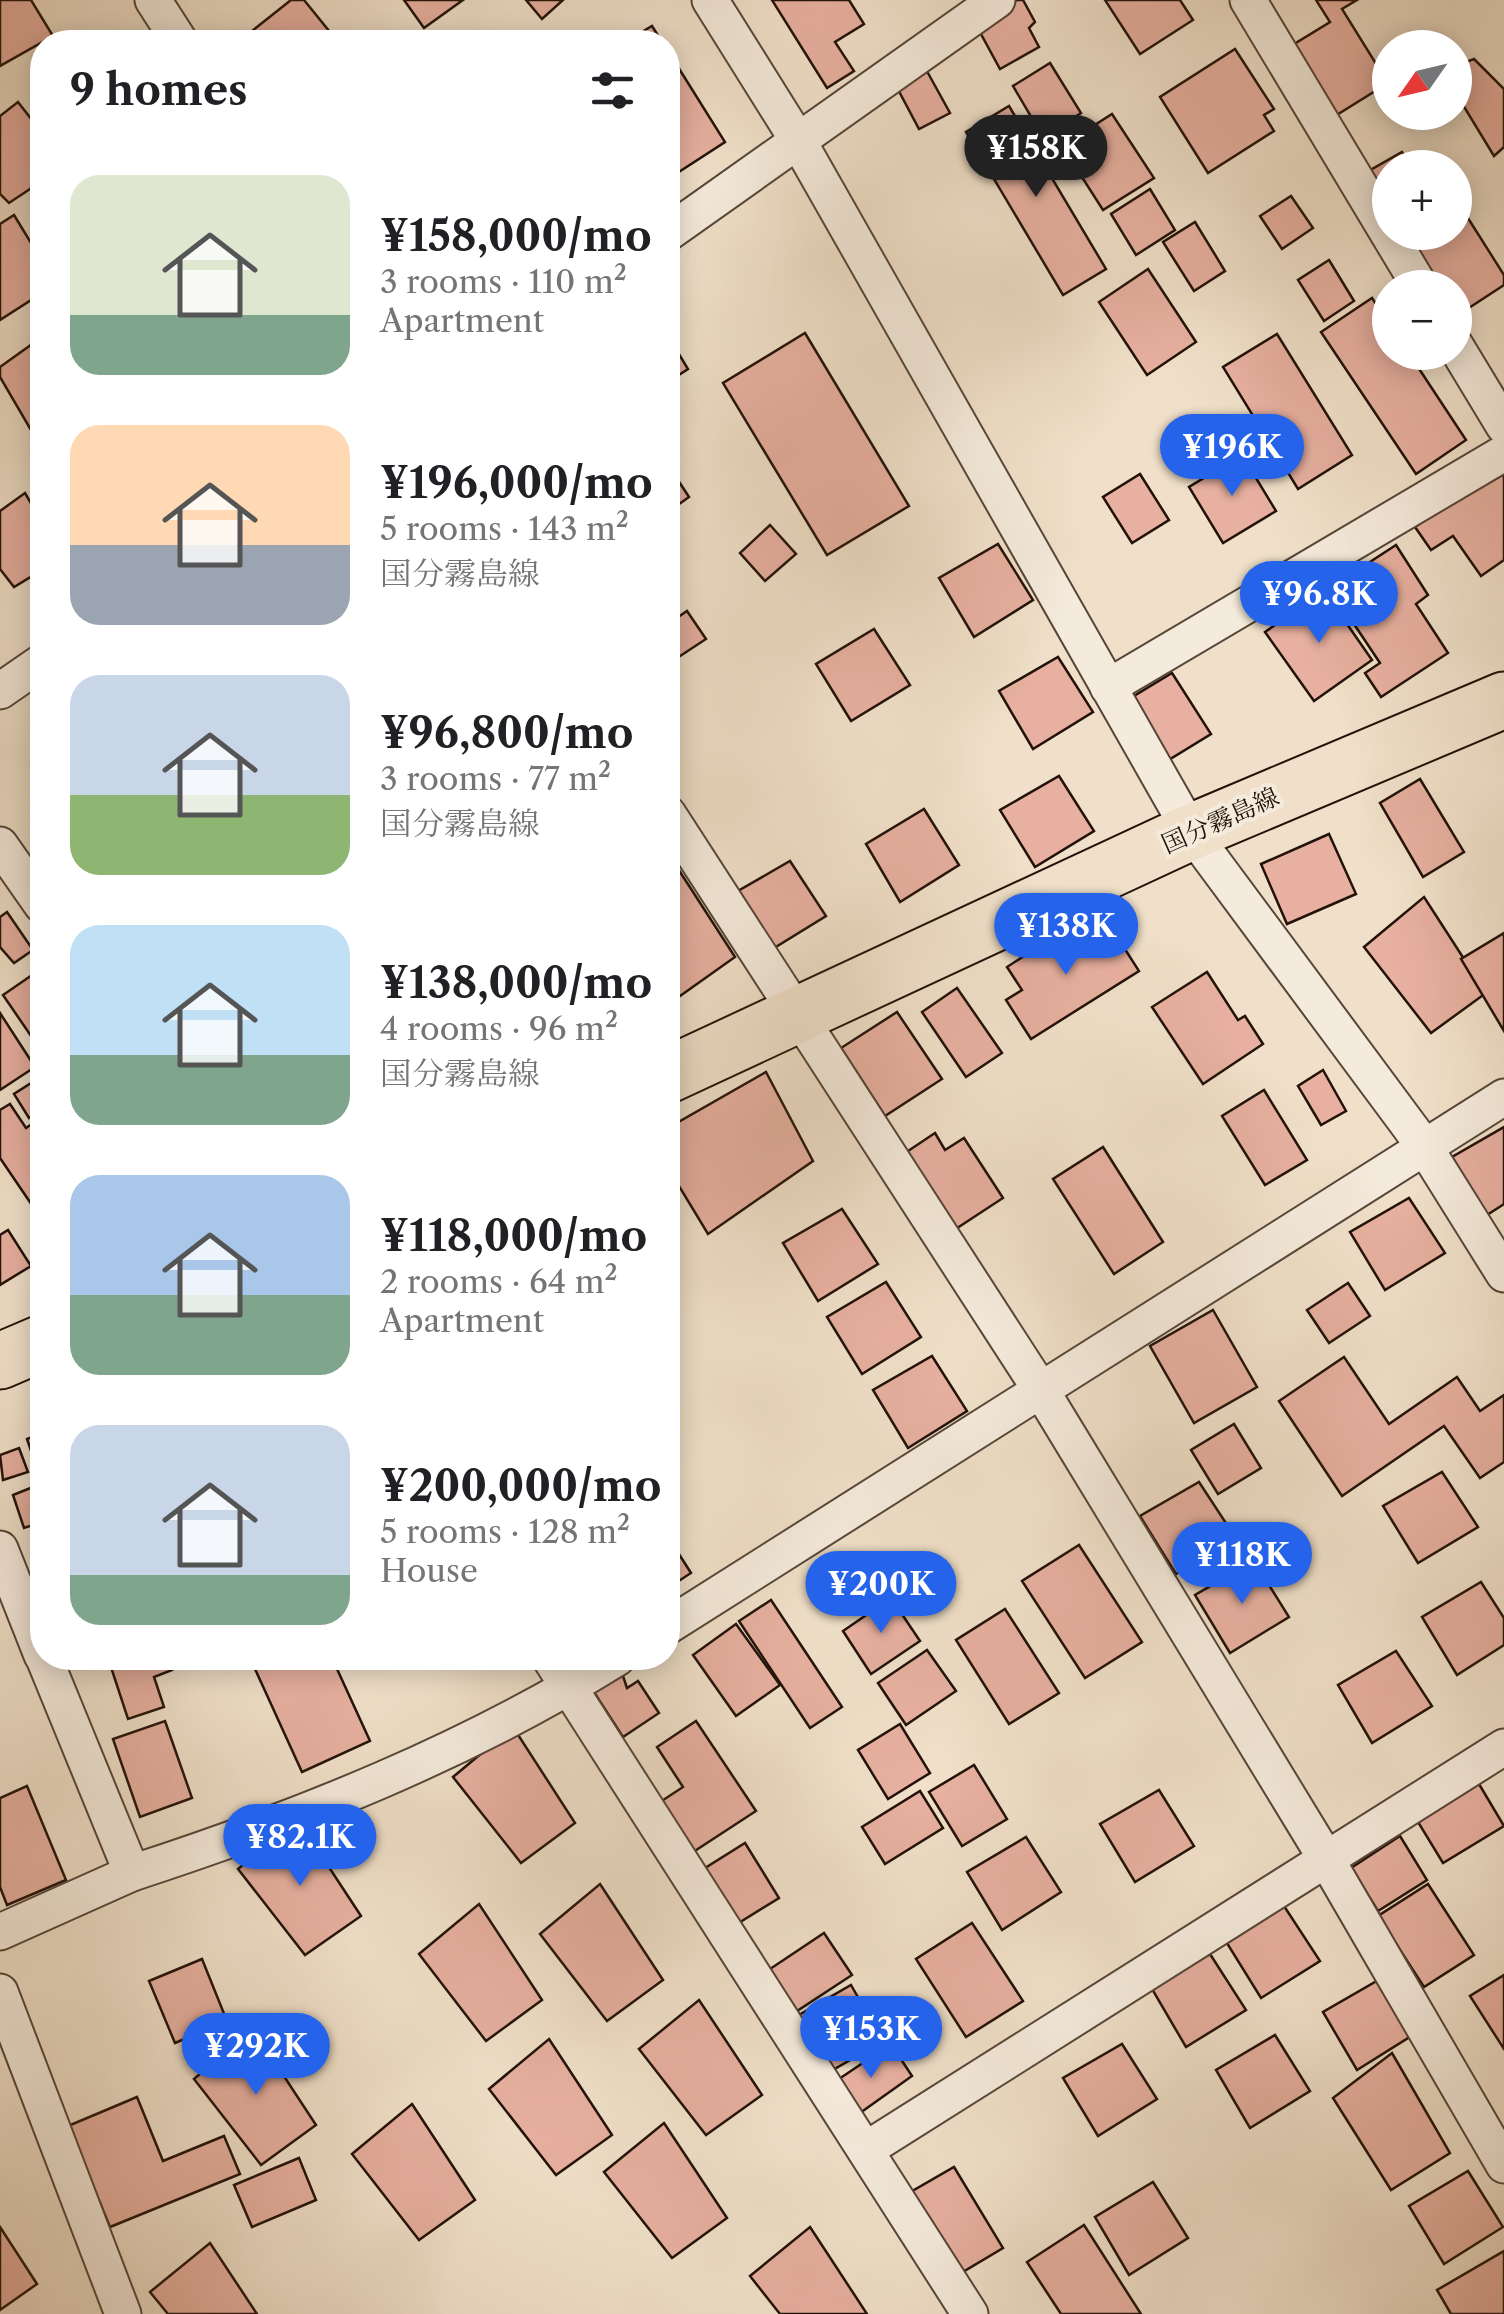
<!DOCTYPE html>
<html lang="en">
<head>
<meta charset="utf-8">
<style>
	:root { --surface:#fff; --page:#f2f2f2; --text:#202124; --muted:#757577; --accent:#2563eb }
	body { margin:0; font-family:"Libre Caslon Text","Noto Serif JP",serif; background:var(--page); color:var(--text); height:100vh; display:flex; flex-direction:column; font-size:38px; white-space:nowrap }
	* { box-sizing:border-box; margin:0 }
	p { font-size:32px; color:var(--muted) }
	.icon { flex:none; width:55px; height:55px; fill:none; stroke:currentColor; stroke-width:2; stroke-linecap:round; stroke-linejoin:round }
	.map { position:relative; flex:1; overflow:hidden }
	.sheet { position:absolute; left:30px; top:30px; width:650px; height:1640px; display:flex; flex-direction:column; background:var(--surface); border-radius:40px; box-shadow:0 5px 25px #0003 }
	.sheet>* { flex:none }
	.needle { width:65px; rotate:236deg }
	.buttons { position:absolute; left:1372px; top:30px; display:grid; gap:20px }
	.buttons a { display:grid; place-items:center; width:100px; height:100px; border-radius:50%; background:var(--surface); box-shadow:0 5px 25px #0003; font-size:50px }
	.price { position:absolute; translate:-50% -85px; padding:0 22px; border-radius:35px; background:var(--accent); color:#fff; font-size:32px; line-height:65px; filter:drop-shadow(0 2px 5px #0008) }
	.price::after { content:''; position:absolute; left:50%; top:60px; width:30px; height:22px; margin-left:-15px; background:inherit; clip-path:polygon(0 0,100% 0,50% 100%) }
	.price.current { background:#222; color:#fff }
	ul { padding:0; list-style:none }
	li { display:flex; align-items:center; gap:30px; height:250px; padding:0 40px }
	li span { display:grid; place-items:center; flex:none; width:280px; height:200px; border-radius:30px; color:#555 }
	li>.icon { margin-inline-start:auto }
	span .icon { width:120px; height:120px; fill:#fffc; stroke-width:1 }
	li b { font-size:42px }
	h2 { display:flex; justify-content:space-between; align-items:center; height:120px; padding:0 40px; font-size:42px }
	.map>svg:first-child { display:block }
</style>
</head>
<body>
<div class="map">
<svg width="1504" height="2314" viewBox="0 0 1504 2314">
	<rect width="100%" height="100%" fill="#f0e0c9"/>
	<filter id="stains"><feTurbulence type="fractalNoise" baseFrequency=".002" numOctaves="4"/><feColorMatrix values="0 0 0 0 .2 0 0 0 0 .09 0 0 0 0 .02 0 0 0 .5 -.17"/></filter>
	<radialGradient id="worn" r=".72"><stop offset=".6" stop-color="#630" stop-opacity="0"/><stop offset="1" stop-color="#630" stop-opacity=".3"/></radialGradient>
	<g fill="#e7b0a0" stroke="#221209" stroke-width="2.5">
		<path d="M0,0h31l22,36 -53,30z"/>
		<path d="M291,0h13l34,42h-100z"/>
		<path d="M404,0h59l-39,28z"/>
		<path d="M526,0h37l-21,19z"/>
		<path d="M772,0h77l15,24 -29,18 19,29 -27,17z"/>
		<path d="M1017,0h6l12,22 -6,6 10,19 -39,22 -25,-46z"/>
		<path d="M1105,0h75l13,20 -53,34z"/>
		<path d="M1316,0h41l-15,9 46,74 -53,33 -44,-70 39,-24z"/>
		<path d="M652,26l10,16h-37z"/>
		<path d="M1235,49l39,60 -10,6 10,16 -66,42 -48,-76z"/>
		<path d="M668,51l57,91 -57,37z"/>
		<path d="M1474,59l30,30v58l-10,9 -39,-64v-26z"/>
		<path d="M1050,63l31,50 -38,24 -30,-51z"/>
		<path d="M923,64l27,49 -31,16 -26,-49z"/>
		<path d="M18,102l24,31v48l-33,22 -9,-9v-78z"/>
		<path d="M1009,106l97,163 -43,26 -97,-163z"/>
		<path d="M1112,114l42,64 -51,32 -41,-64z"/>
		<path d="M1402,152l9,16h-21v39l-23,-35z"/>
		<path d="M1150,189l25,41 -39,25 -25,-41z"/>
		<path d="M1291,196l22,32 -31,21 -22,-33z"/>
		<path d="M14,215l28,46v32l-42,27v-96z"/>
		<path d="M1466,215l38,60v10l-49,32v-29h-19l-24,-38 27,-18h16v-10z"/>
		<path d="M1195,222l30,49 -31,20 -31,-49z"/>
		<path d="M1329,260l25,41 -30,20 -26,-41z"/>
		<path d="M1148,269l48,73 -49,33 -48,-73z"/>
		<path d="M1372,298l18,27v27h18l58,88 -50,34 -95,-142z"/>
		<path d="M805,333l104,173 -82,49 -104,-172z"/>
		<path d="M1277,334l75,121 -54,34 -75,-122z"/>
		<path d="M668,336l20,33 -20,13z"/>
		<path d="M42,337v112l-42,-72v-10z"/>
		<path d="M1242,455l34,56 -53,32 -34,-56z"/>
		<path d="M668,465l21,32 -21,15z"/>
		<path d="M1498,468l6,9v83l-23,16 -28,-40 -22,14 -16,-23z"/>
		<path d="M1140,474l29,46 -37,23 -29,-46z"/>
		<path d="M25,493l17,29v48l-28,17 -14,-18v-58z"/>
		<path d="M770,525l26,29 -31,27 -25,-28z"/>
		<path d="M998,544l35,56 -59,37 -35,-59z"/>
		<path d="M1396,545l32,50 -12,9 32,49 -67,44 -16,-24 15,-10 -50,-75z"/>
		<path d="M1324,591l48,69 -58,41 -49,-69z"/>
		<path d="M687,611l19,28 -38,25v-40z"/>
		<path d="M874,629l36,56 -59,36 -35,-57z"/>
		<path d="M1058,657l35,55 -60,37 -34,-58z"/>
		<path d="M1172,673l39,61 -44,27 -38,-62z"/>
		<path d="M1059,776l35,55 -59,36 -35,-57z"/>
		<path d="M1420,779l44,73 -41,25 -43,-74z"/>
		<path d="M924,809l35,56 -59,37 -34,-58z"/>
		<path d="M1329,834l27,60 -69,30 -26,-60z"/>
		<path d="M673,861l62,96 -55,39 -12,-16v-115z"/>
		<path d="M790,861l36,55 -60,37 -35,-58z"/>
		<path d="M1424,897l62,96 -55,40 -67,-86z"/>
		<path d="M7,912l26,38 -19,13 -14,-16v-30z"/>
		<path d="M1075,923l15,25 24,-16 25,39 -108,68 -25,-39 16,-10 -15,-23z"/>
		<path d="M1504,933v98l-43,-72z"/>
		<path d="M1207,972l31,48 7,-4 18,28 -60,40 -51,-77z"/>
		<path d="M35,973l7,12v67l-39,-57z"/>
		<path d="M957,988l45,65 -36,24 -44,-65z"/>
		<path d="M897,1012l45,67 -57,37 -44,-68z"/>
		<path d="M0,1013l35,54 -35,23z"/>
		<path d="M1323,1070l23,41 -25,14 -23,-39z"/>
		<path d="M766,1072l47,89 -105,73 -40,-66v-40z"/>
		<path d="M42,1076v34l-13,8 -15,-24z"/>
		<path d="M1264,1090l43,70 -42,25 -43,-69z"/>
		<path d="M10,1104l16,24 16,-11v90l-6,4 -36,-53v-48z"/>
		<path d="M1504,1127v77l-17,11 -35,-58z"/>
		<path d="M935,1133l10,17 19,-12 39,60 -58,38 -49,-77z"/>
		<path d="M1103,1147l60,95 -49,32 -61,-95z"/>
		<path d="M1409,1198l36,55 -60,37 -35,-58z"/>
		<path d="M842,1209l36,55 -60,37 -35,-58z"/>
		<path d="M8,1230l23,36 -31,19v-50z"/>
		<path d="M886,1282l35,55 -59,37 -35,-57z"/>
		<path d="M1348,1283l22,33 -41,27 -22,-33z"/>
		<path d="M1213,1310l44,77 -63,36 -44,-77z"/>
		<path d="M932,1356l35,55 -59,37 -35,-58z"/>
		<path d="M1344,1357l45,67 68,-47 23,34 24,-16v67l-24,16 -36,-52 -102,70 -63,-95z"/>
		<path d="M1234,1424l27,44 -43,26 -27,-44z"/>
		<path d="M42,1433v31l-6,2 -9,-27z"/>
		<path d="M19,1448l9,24 -25,8 -3,-25z"/>
		<path d="M1442,1472l36,55 -60,36 -35,-57z"/>
		<path d="M1199,1482l36,55 -59,37 -36,-58z"/>
		<path d="M33,1487l9,35 -18,6 -11,-33z"/>
		<path d="M668,1537l23,36 -23,15z"/>
		<path d="M1079,1545l63,97 -57,36 -63,-97z"/>
		<path d="M1254,1561l35,56 -59,36 -35,-58z"/>
		<path d="M1481,1582l23,36v27l-47,30 -35,-58z"/>
		<path d="M891,1598l29,43 -49,33 -28,-43z"/>
		<path d="M771,1600l71,107 -32,21 -71,-107z"/>
		<path d="M1005,1609l54,84 -50,31 -53,-84z"/>
		<path d="M736,1624l44,61 -44,31 -43,-61z"/>
		<path d="M927,1650l29,41 -50,34 -28,-42z"/>
		<path d="M1396,1651l36,55 -60,37 -34,-58z"/>
		<path d="M108,1658h60l4,12 -18,7 10,30 -36,12z"/>
		<path d="M250,1658h82l38,83 -68,31z"/>
		<path d="M620,1667l7,21 11,-7 21,32 -36,24 -33,-51z"/>
		<path d="M165,1721l27,77 -52,19 -27,-78z"/>
		<path d="M696,1721l60,90 -69,45 -33,-50 29,-19 -26,-40z"/>
		<path d="M900,1724l30,49 -42,26 -30,-49z"/>
		<path d="M513,1727l62,96 -54,40 -68,-86z"/>
		<path d="M974,1765l33,54 -45,27 -33,-54z"/>
		<path d="M1479,1784l25,42 -61,37 -25,-41z"/>
		<path d="M27,1786l39,94 -59,25 -7,-18v-89z"/>
		<path d="M1159,1790l35,56 -59,36 -35,-58z"/>
		<path d="M920,1791l23,37 -58,36 -23,-37z"/>
		<path d="M298,1820l63,96 -56,39 -67,-86z"/>
		<path d="M1400,1836l27,44 -49,31 -27,-43z"/>
		<path d="M1026,1837l35,55 -59,38 -35,-58z"/>
		<path d="M745,1843l34,55 -42,26 -35,-54z"/>
		<path d="M600,1884l63,96 -56,41 -67,-87z"/>
		<path d="M1428,1884l46,71 -50,32 -46,-71z"/>
		<path d="M479,1904l63,96 -56,41 -67,-87z"/>
		<path d="M1284,1906l36,55 -59,37 -36,-58z"/>
		<path d="M972,1923l51,78 -57,36 -50,-78z"/>
		<path d="M824,1933l28,42 -58,38 -27,-42z"/>
		<path d="M1210,1954l36,56 -60,37 -34,-58z"/>
		<path d="M202,1959l25,62 -52,22 -26,-62z"/>
		<path d="M1504,1975v74l-34,-53z"/>
		<path d="M1382,1978l34,55 -59,37 -34,-58z"/>
		<path d="M851,1985l32,56 -52,30 -32,-56z"/>
		<path d="M699,2000l63,95 -56,40 -67,-86z"/>
		<path d="M253,2029l63,96 -55,40 -67,-86z"/>
		<path d="M1275,2035l35,56 -60,37 -34,-58z"/>
		<path d="M549,2039l63,96 -56,40 -67,-86z"/>
		<path d="M891,2044l21,32 -59,42 -23,-33z"/>
		<path d="M1122,2044l35,55 -59,37 -35,-58z"/>
		<path d="M1392,2053l58,100 -59,37 -58,-92z"/>
		<path d="M137,2097l26,64 61,-25 16,38 -130,53 -42,-101z"/>
		<path d="M412,2104l63,96 -56,40 -67,-86z"/>
		<path d="M664,2123l63,95 -55,40 -68,-86z"/>
		<path d="M299,2158l17,42 -64,27 -18,-42z"/>
		<path d="M954,2167l49,81 -52,31 -49,-82z"/>
		<path d="M1468,2171l35,56 -59,37 -35,-58z"/>
		<path d="M1153,2182l35,56 -59,37 -34,-58z"/>
		<path d="M1084,2225l57,89h-80l-34,-52z"/>
		<path d="M0,2227l37,57 -37,26z"/>
		<path d="M810,2227l57,87h-87l-30,-38z"/>
		<path d="M210,2243l47,71h-89l-18,-22z"/>
		<path d="M1504,2251v63h-53l-14,-24z"/>
	</g>
	<g fill="none" stroke-linecap="round" stroke-linejoin="round">
		<g stroke="#564639" stroke-width="39">
			<g id="minor">
				<path d="M153,0l27,42"/>
				<path d="M710,0l87,139 394,693 233,314 80,128"/>
				<path d="M1248,0l173,288"/>
				<path d="M668,233l329,-233"/>
				<path d="M1455,345l49,81"/>
				<path d="M1108,687l396,-234"/>
				<path d="M0,691l42,-29"/>
				<path d="M668,814l374,578 283,465 179,308"/>
				<path d="M0,845l42,60"/>
				<path d="M0,1549l42,106"/>
				<path d="M668,1626l836,-529"/>
				<path d="M550,1658l420,656"/>
				<path d="M132,1873c169,-55 334,-121 485,-215"/>
				<path d="M0,1932l132,-59 -88,-215"/>
				<path d="M0,1992l123,322"/>
				<path d="M867,2149l637,-402"/>
			</g>
		</g>
		<g stroke="#221209" stroke-width="59">
			<g id="primary">
				<path d="M668,1075l523,-243 313,-132"/>
				<path d="M0,1361l42,-18"/>
			</g>
		</g>
		<use href="#minor" stroke="#f5ebdc" stroke-width="35"/>
		<use href="#primary" stroke="#f0e0c9" stroke-width="55"/>
	</g>
	<g text-anchor="middle" stroke-width="8" stroke-linejoin="round" paint-order="stroke">
		<g font-size="25" fill="#221209" stroke="#f5ebdc">
			<text transform="translate(1220 820) rotate(-24)" y="9">国分霧島線</text>
		</g>
	</g>
	<rect width="100%" height="100%" filter="url(#stains)"/>
	<rect width="100%" height="100%" fill="url(#worn)"/>
</svg>
<div class="buttons">
<a><svg class="needle" viewBox="-14 -14 28 28"><path d="M0-13l5 13h-10z" fill="#e53935"/><path d="M0 13l5-13h-10z" fill="#757577"/></svg></a>
<a>+</a>
<a>−</a>
</div>
<b class="price current" style="left:1036px;top:200px">¥158K</b>
<b class="price" style="left:1232px;top:499px">¥196K</b>
<b class="price" style="left:1319px;top:646px">¥96.8K</b>
<b class="price" style="left:1066px;top:978px">¥138K</b>
<b class="price" style="left:1242px;top:1607px">¥118K</b>
<b class="price" style="left:881px;top:1636px">¥200K</b>
<b class="price" style="left:300px;top:1889px">¥82.1K</b>
<b class="price" style="left:871px;top:2081px">¥153K</b>
<b class="price" style="left:256px;top:2098px">¥292K</b>
<section class="sheet">
<h2>9 homes<svg class="icon" aria-label="filters" viewBox="0 0 24 24"><path d="M4 7h16M4 17h16"/><circle cx="9" cy="7" r="2"/><circle cx="15" cy="17" r="2"/></svg></h2>
<ul>
<li><span style="background:linear-gradient(#dfe7d0 70%,#7fa58c 0)"><svg class="icon" aria-label="home" viewBox="0 0 24 24"><path d="M3 11l9-7 9 7M6 9v11h12V9"/></svg></span><div><b>¥158,000/mo</b><p>3 rooms · 110 m²</p><p>Apartment</p></div></li>
<li><span style="background:linear-gradient(#ffd9b3 60%,#9aa5b1 0)"><svg class="icon" aria-label="home" viewBox="0 0 24 24"><path d="M3 11l9-7 9 7M6 9v11h12V9"/></svg></span><div><b>¥196,000/mo</b><p>5 rooms · 143 m²</p><p>国分霧島線</p></div></li>
<li><span style="background:linear-gradient(#c9d6e8 60%,#8fb573 0)"><svg class="icon" aria-label="home" viewBox="0 0 24 24"><path d="M3 11l9-7 9 7M6 9v11h12V9"/></svg></span><div><b>¥96,800/mo</b><p>3 rooms · 77 m²</p><p>国分霧島線</p></div></li>
<li><span style="background:linear-gradient(#bfe0f5 65%,#7fa58c 0)"><svg class="icon" aria-label="home" viewBox="0 0 24 24"><path d="M3 11l9-7 9 7M6 9v11h12V9"/></svg></span><div><b>¥138,000/mo</b><p>4 rooms · 96 m²</p><p>国分霧島線</p></div></li>
<li><span style="background:linear-gradient(#a9c7e8 60%,#7fa58c 0)"><svg class="icon" aria-label="home" viewBox="0 0 24 24"><path d="M3 11l9-7 9 7M6 9v11h12V9"/></svg></span><div><b>¥118,000/mo</b><p>2 rooms · 64 m²</p><p>Apartment</p></div></li>
<li><span style="background:linear-gradient(#c9d6e8 75%,#7fa58c 0)"><svg class="icon" aria-label="home" viewBox="0 0 24 24"><path d="M3 11l9-7 9 7M6 9v11h12V9"/></svg></span><div><b>¥200,000/mo</b><p>5 rooms · 128 m²</p><p>House</p></div></li>
</ul>
</section>
</div>
</body>
</html>
